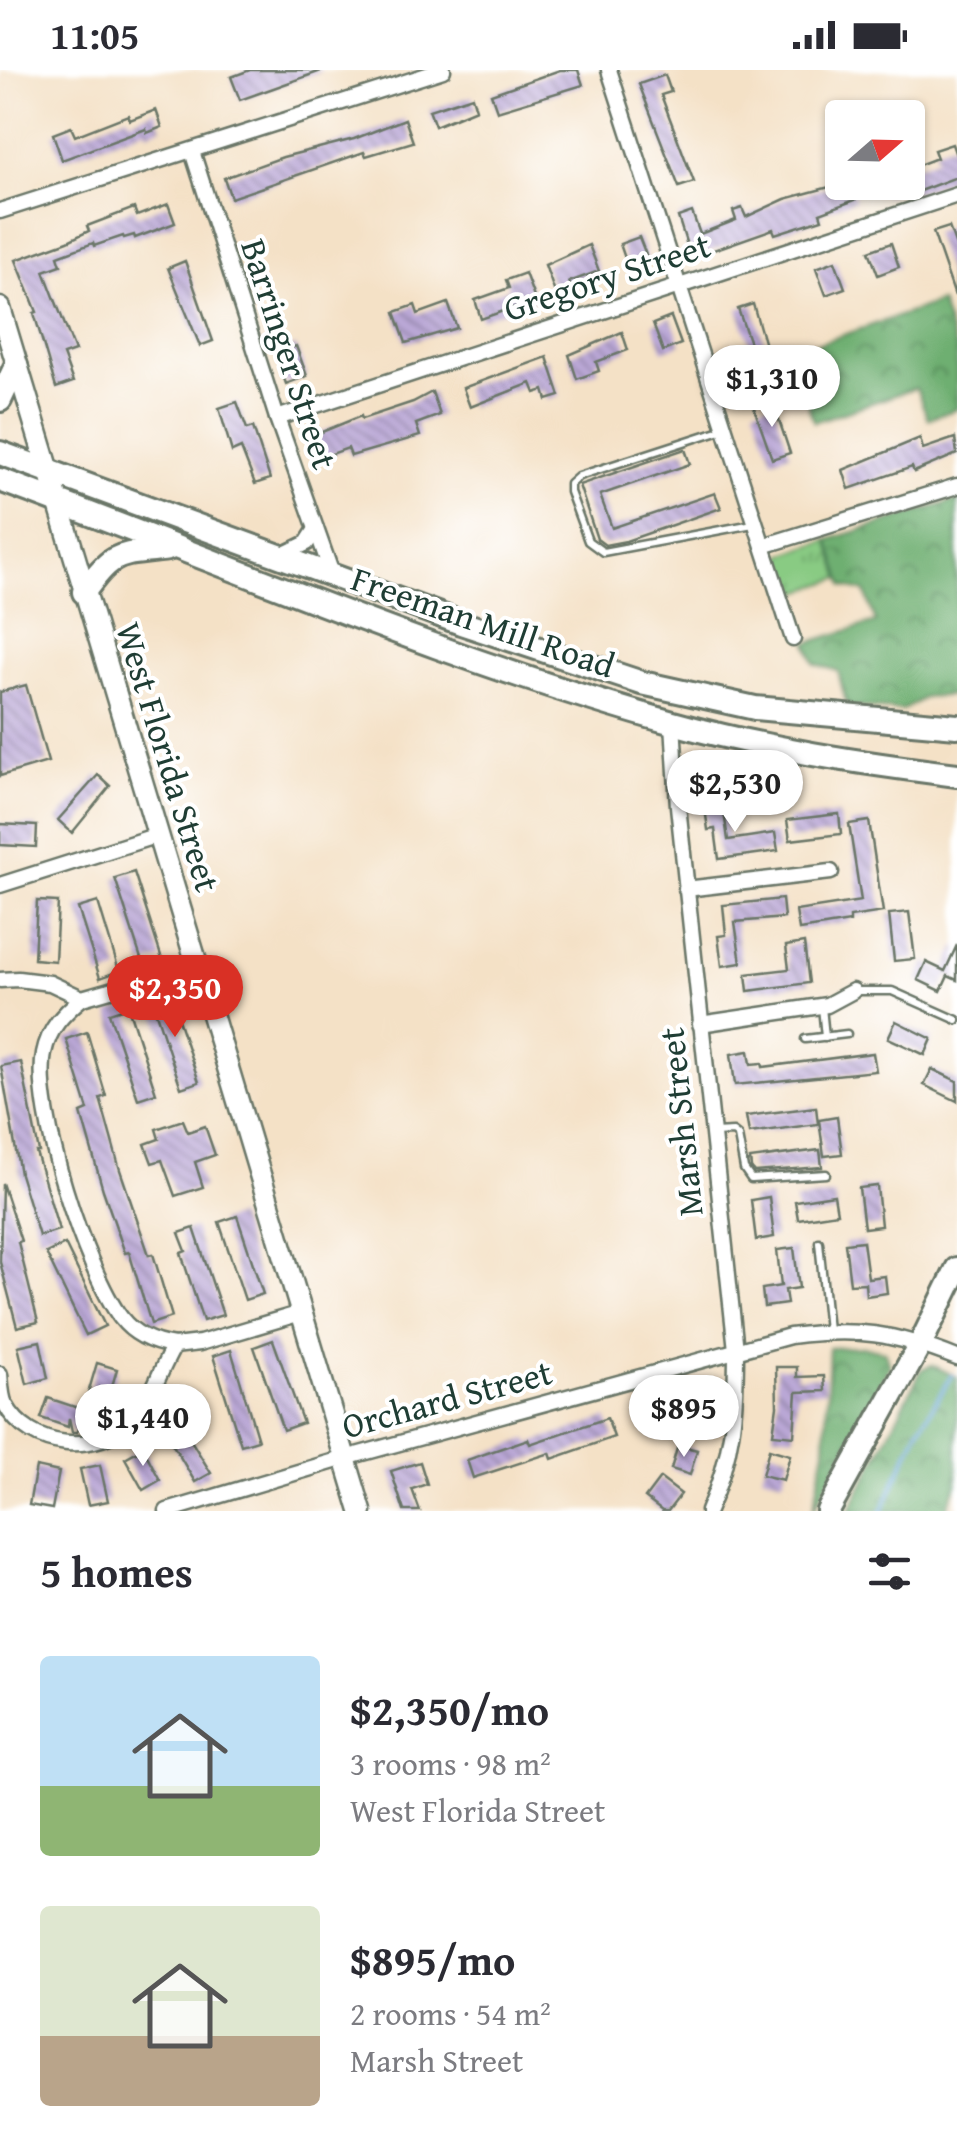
<!DOCTYPE html>
<html lang="en">
<head>
<meta charset="utf-8">
<style>
	:root { --surface:#fff; --page:#f2f2f3; --text:#2b2b33; --muted:#7c7c81; --accent:#d93025 }
	body { margin:0; font-family:"Gentium Book Plus",serif; background:var(--page); color:var(--text); height:100vh; display:flex; flex-direction:column; font-size:38px; white-space:nowrap }
	* { box-sizing:border-box; margin:0 }
	p { font-size:32px; color:var(--muted) }
	.icon { flex:none; width:55px; height:55px; fill:none; stroke:currentColor; stroke-width:2; stroke-linecap:round; stroke-linejoin:round }
	.map { position:relative; height:1441px; overflow:hidden }
	.sheet { display:flex; flex-direction:column; background:var(--surface); flex:1 }
	.sheet>* { flex:none }
	.needle { width:65px; rotate:70deg }
	.buttons { position:absolute; left:825px; top:30px; display:grid; gap:20px }
	.buttons a { display:grid; place-items:center; width:100px; height:100px; border-radius:10px; background:var(--surface); box-shadow:0 2px 8px #0004; font-size:50px }
	.price { position:absolute; translate:-50% -85px; padding:0 22px; border-radius:35px; background:#fff; color:#222; font-size:32px; line-height:65px; filter:drop-shadow(0 2px 5px #0008) }
	.price::after { content:''; position:absolute; left:50%; top:60px; width:30px; height:22px; margin-left:-15px; background:inherit; clip-path:polygon(0 0,100% 0,50% 100%) }
	.price.on { background:var(--accent); color:#fff }
	ul { padding:0; list-style:none }
	li { display:flex; align-items:center; gap:30px; height:250px; padding:0 40px }
	li span { display:grid; place-items:center; flex:none; width:280px; height:200px; border-radius:10px; color:#555 }
	li>.icon { margin-inline-start:auto }
	span .icon { width:120px; height:120px; fill:#fffc; stroke-width:1 }
	li b { font-size:42px }
	h2 { display:flex; justify-content:space-between; align-items:center; height:120px; padding:0 40px; font-size:42px }
	.status { display:flex; justify-content:space-between; align-items:center; height:70px; padding:0 50px; background:var(--surface); direction:ltr }
	.status svg { height:28px; fill:currentColor }
	.map>svg:first-child { display:block }
</style>
</head>
<body>
<div class="status"><b>11:05</b><svg viewBox="0 0 49 12"><path d="M0 12V9h3v3zM5 12V6h3v6zM10 12V3h3v9zM15 12V0h3v12zM26 1h20v11H26zM47 4h2v5h-2z"/></svg></div>
<div class="map">
<svg width="957" height="1441" viewBox="0 0 957 1441">
	<defs>
		<pattern id="grass-tufts" width="24" height="20" patternUnits="userSpaceOnUse" patternTransform="scale(2.5)"><rect width="24" height="20" fill="#89cb83"/><path d="M3 7l-1-3M5 7V3M7 7l1-3M15 17l-1-3M17 17v-4M19 17l1-3" fill="none" stroke="#6fa66c"/></pattern>
		<pattern id="forest-crowns" width="20" height="18" patternUnits="userSpaceOnUse" patternTransform="scale(2.5)"><rect width="20" height="18" fill="#6eaf71"/><path d="M2 6a3 3 0 1 1 6 0M12 15a3 3 0 1 1 6 0" fill="none" stroke="#5a905e"/></pattern>
		<pattern id="building-back-hatch" width="6" height="6" patternUnits="userSpaceOnUse" patternTransform="scale(2.5)"><rect width="6" height="6" fill="#baa7d6"/><path d="M-1 5l2 2M0 0l6 6M5-1l2 2" fill="none" stroke="#9789ae"/></pattern>
	</defs>
	<rect width="100%" height="100%" fill="#fff"/>
	<filter id="ink" filterUnits="userSpaceOnUse"><feTurbulence type="fractalNoise" baseFrequency=".01" numOctaves="2"/><feDisplacementMap in="SourceGraphic" scale="20" xChannelSelector="R" yChannelSelector="G"/><feConvolveMatrix kernelMatrix="1 2 1 2 8 2 1 2 1" color-interpolation-filters="sRGB"/></filter>
	<filter id="wash" filterUnits="userSpaceOnUse"><feTurbulence type="fractalNoise" baseFrequency=".0048" numOctaves="4" result="noise"/><feDisplacementMap in="SourceGraphic" scale="40" xChannelSelector="R" yChannelSelector="G"/><feGaussianBlur stdDeviation="2.25" result="paint"/><feColorMatrix in="noise" values="0 0 0 0 0 0 0 0 0 0 0 0 0 0 0 0 0 1.4 0 .05"/><feComposite in="paint" operator="in"/></filter>
	<g filter="url(#wash)">
		<rect width="100%" height="100%" fill="#f4e1c6"/>
		<path fill="url(#grass-tufts)" stroke="#54845c" stroke-width="2.5" d="M828,470l13,38 -51,17 -11,-34 5,-7z"/>
		<g fill="url(#forest-crowns)" stroke="#467652" stroke-width="2.5">
			<path d="M940,232l17,49v58l-29,10 -12,-31 -102,34 -24,-69z"/>
			<path d="M957,430v195l-32,2 -23,14 -55,-5 -9,-35 -23,-7 -8,-21 69,-21 -11,-30 -21,-6 -16,-46z"/>
			<path d="M864,1277l21,4 5,14 -77,146 12,-62 4,-101z"/>
			<path d="M932,1295l25,12v107l-11,27h-97l73,-142z"/>
		</g>
		<g fill="none" stroke-linecap="round" stroke-linejoin="round">
			<path stroke="#68a5d9" stroke-width="4" d="M882,1441l36,-80 34,-56"/>
		</g>
		<g id="blocks">
			<g fill="url(#building-back-hatch)">
				<path d="M250,0h71v1l-81,29 -9,-23z"/>
				<path d="M560,0h18l5,15 -86,26 -6,-17z"/>
				<path d="M665,5l6,17 -10,3 33,87 -15,5 -40,-103z"/>
				<path d="M472,26l4,13 -41,17 -6,-16z"/>
				<path d="M156,40l6,17 -15,6 -1,-4 -84,31 -9,-26 18,-7 4,9 53,-21 2,5z"/>
				<path d="M405,49l8,23 -47,14 -2,-4 -133,46 -7,-20 59,-21 71,-18z"/>
				<path d="M952,74l5,14v19l-43,16 -2,-7 -28,10 -5,-14h29v-13l29,-11 -3,-8z"/>
				<path d="M848,112l7,18 -35,13 2,6 -47,15 -2,-5 -82,29 -13,-41 14,-5 8,22 36,-14 -3,-9 9,-3 4,9 39,-18z"/>
				<path d="M168,134l7,19 -40,15 -1,-3 -10,3 -1,-2 -29,10 -1,-3 -35,13 3,9 -17,6 31,80 -12,4 10,27 -17,6 -22,-75 3,-1 -21,-52 52,-19 21,-10 -2,-5 47,-18 3,8z"/>
				<path d="M949,157l8,22 -2,47 -22,-64z"/>
				<path d="M639,167l9,23 -20,7 -8,-23z"/>
				<path d="M891,173l8,24 -21,8 -9,-24z"/>
				<path d="M589,175l10,26 -30,11 2,5 -16,6 -10,-28z"/>
				<path d="M185,191l28,80 -13,5 -32,-78z"/>
				<path d="M835,191l10,27 -19,7 -10,-27z"/>
				<path d="M525,203l10,27 -54,19 -6,-19 34,-12 -3,-8z"/>
				<path d="M448,233l9,25 -51,15 -11,-31 20,-7 3,9z"/>
				<path d="M753,234l15,52 -15,6 -4,-11 3,-2 -14,-40z"/>
				<path d="M671,247l10,27 -18,7 -10,-27z"/>
				<path d="M622,262l6,18 -32,12 3,9 -22,8 -8,-24z"/>
				<path d="M296,276l11,30 -21,8 -11,-31z"/>
				<path d="M547,287l13,39 -13,4 -3,-10 -9,3 -4,-10 -61,24 -7,-19z"/>
				<path d="M432,322l8,23 -24,9 4,12 -69,20 -3,-8 -33,12 -8,-22 54,-22 1,3 51,-17z"/>
				<path d="M237,332l10,27 6,-2 17,52 -15,5 -14,-36 -9,4 -13,-44z"/>
				<path d="M773,332l17,51 -18,6 -18,-51z"/>
				<path d="M920,368l3,11 32,-11 2,16 -43,18 -2,-5 -63,22 -6,-19z"/>
				<path d="M685,379l5,15 -90,31 12,33 103,-35 6,15 -95,33 -21,4 -8,-6 -18,-54z"/>
				<path d="M26,615l22,77 -48,14v-84z"/>
				<path d="M98,705l12,11 -38,47 -14,-13z"/>
				<path d="M761,709l1,18 -29,2 -2,-18z"/>
				<path d="M722,728l6,42 47,-7 3,18 -59,8 -4,-30 -7,1 -4,-30z"/>
				<path d="M839,744l2,20 -51,6 -3,-20z"/>
				<path d="M869,751l14,91 -33,5v5l-51,8 -3,-19 65,-10 -12,-77z"/>
				<path d="M0,754l37,2 -1,21 -36,-2z"/>
				<path d="M134,802l28,87 -19,6 -28,-87z"/>
				<path d="M782,829l2,19 -49,4 6,41 -19,3 -4,-30 8,-1 -3,-30z"/>
				<path d="M37,831l21,1 -3,59 -21,-2z"/>
				<path d="M98,832l21,69 -19,7 -22,-70z"/>
				<path d="M909,842l6,47 -21,2 -5,-47z"/>
				<path d="M804,873l5,40 -61,8 -2,-17 43,-5 -3,-23z"/>
				<path d="M957,875v35l-9,-4 -7,15 -23,-11 8,-18 19,9z"/>
				<path d="M169,922l30,90 -18,6 -30,-90z"/>
				<path d="M128,937l28,86 -18,6 -29,-86z"/>
				<path d="M896,951l36,18 -7,16 -37,-17z"/>
				<path d="M87,962l19,64 -6,2 20,72 29,85 4,-1 19,63 -21,7 -22,-72 -4,1 -22,-63 -22,-77 7,-3 -22,-71z"/>
				<path d="M749,981l2,13 11,-1 1,4 110,-14 3,18 -141,14 -4,-31z"/>
				<path d="M21,992l18,90h-3l23,78 -20,6 -19,-62 -19,-108z"/>
				<path d="M932,999l25,12v20l-33,-16z"/>
				<path d="M816,1037l2,17 -69,9 -3,-17z"/>
				<path d="M837,1047l5,37 -18,2 -5,-36z"/>
				<path d="M183,1050l5,12 17,-6 10,29 -20,7 8,25 -28,9 -13,-36 -10,3 -7,-19 14,-5 -3,-10z"/>
				<path d="M820,1080l2,17 -68,5 -3,-4 -1,-9z"/>
				<path d="M2,1113l19,58 -3,1 20,80 -21,5 -17,-65z"/>
				<path d="M877,1116l4,40 -17,2 -5,-40z"/>
				<path d="M834,1125l3,18 -39,6 -3,-18z"/>
				<path d="M769,1127l5,40 -18,3 -5,-40z"/>
				<path d="M237,1146l26,78 -18,6 -26,-78z"/>
				<path d="M194,1158l29,87 -20,6 -22,-68 5,-2 -7,-18z"/>
				<path d="M863,1171l5,37 17,-2 2,17 -21,3 -1,-13 -15,1 -5,-41z"/>
				<path d="M65,1174l40,82 -19,9 -40,-82z"/>
				<path d="M794,1178l5,40 -14,2 2,14 -23,3 -2,-18 19,-3 -4,-36z"/>
				<path d="M273,1270l30,83 -20,7 -29,-83z"/>
				<path d="M40,1271l8,37 -21,6 -9,-38z"/>
				<path d="M231,1280l27,90 -17,5 -28,-89z"/>
				<path d="M97,1293l20,6 -10,34 -20,-6z"/>
				<path d="M776,1297h21v10l27,-1 1,15 -28,1 -3,44 -21,-2 4,-28z"/>
				<path d="M48,1328l36,12 -7,22h-5l-3,-14 -1,9 -27,-9z"/>
				<path d="M701,1328l5,25 -23,4 -5,-25z"/>
				<path d="M607,1348l7,19 -62,22 -2,-6 -77,25 -6,-18 61,-21 2,5z"/>
				<path d="M182,1356l29,47 -16,9 -28,-47z"/>
				<path d="M678,1375l19,5 -7,25 -19,-6z"/>
				<path d="M143,1378l17,32 -17,10 -18,-32z"/>
				<path d="M769,1379l21,6 -7,25 -21,-5z"/>
				<path d="M420,1392l7,22 -15,5 8,22h-16l-13,-40z"/>
				<path d="M100,1395l8,36 -20,4 -8,-36z"/>
				<path d="M36,1397l23,5 -7,37 -23,-4z"/>
				<path d="M660,1408l21,16 -13,17h-6l-17,-13z"/>
			</g>
		</g>
	</g>
	<g filter="url(#ink)">
		<use href="#blocks" fill-opacity="0" stroke="#6a7667" stroke-width="2.5"/>
		<g fill="none" stroke-linecap="round" stroke-linejoin="round">
			<g stroke="#6a7667" stroke-width="11">
				<g id="lane">
					<path d="M724,359l-145,47 -9,8v8l18,49 15,11 150,-28"/>
					<path d="M677,707l43,-5"/>
					<path d="M854,921h38l65,29"/>
					<path d="M822,937l3,30"/>
					<path d="M805,969l42,-5"/>
					<path d="M714,1063l19,-1 5,4 6,33 7,10 75,-5"/>
					<path d="M819,1172l9,88"/>
				</g>
			</g>
			<g stroke="#6a7667" stroke-width="19">
				<g id="street">
					<path d="M609,0l184,569"/>
					<path d="M192,81l85,267 55,156"/>
					<path d="M0,141l443,-141"/>
					<path d="M277,348l680,-223"/>
					<path d="M763,476l194,-60"/>
					<path d="M280,486l27,-13 9,-14"/>
					<path d="M673,653l5,83 58,544c0,61 -3,105 -28,161"/>
					<path d="M0,815l158,-50"/>
					<path d="M686,819l145,-17"/>
					<path d="M0,910l18,-1 32,4 32,15 116,-33"/>
					<path d="M82,928c-19,16 -33,30 -38,55 -11,58 42,218 77,265 13,17 33,25 53,28"/>
					<path d="M700,954l127,-19 26,-14"/>
					<path d="M0,1304c1,9 1,22 5,30 25,47 93,51 128,16 18,-18 27,-51 41,-74l26,-3 101,-30"/>
					<path d="M167,1441l178,-53 445,-122c67,-9 104,-3 167,22"/>
				</g>
			</g>
			<g stroke="#6a7667" stroke-width="25">
				<path id="secondary" d="M0,238l361,1203"/>
			</g>
			<g stroke="#6a7667" stroke-width="28">
				<g id="primary">
					<path d="M0,330l16,-34"/>
					<path d="M0,383l461,170 181,60 113,25 202,18"/>
					<path d="M0,410c223,82 443,179 673,243 93,26 188,40 284,52"/>
					<path d="M84,522c31,-44 36,-36 84,-43"/>
					<path d="M828,1441l93,-168 36,-74"/>
				</g>
			</g>
			<use href="#lane" stroke="#fff" stroke-width="6"/>
			<use href="#street" stroke="#fff" stroke-width="14"/>
			<use href="#secondary" stroke="#fff" stroke-width="20"/>
			<use href="#primary" stroke="#fff" stroke-width="22"/>
		</g>
	</g>
	<g text-anchor="middle" stroke-width="8" stroke-linejoin="round" paint-order="stroke">
		<g font-size="35" fill="#1f3d34" stroke="#fff">
			<text transform="translate(607 207) rotate(-18)" y="12">Gregory Street</text>
			<text transform="translate(289 284) rotate(72)" y="12">Barringer Street</text>
			<text transform="translate(483 552) rotate(19)" y="12">Freeman Mill Road</text>
			<text transform="translate(168 687) rotate(73)" y="12">West Florida Street</text>
			<text transform="translate(681 1052) rotate(-96)" y="12">Marsh Street</text>
			<text transform="translate(447 1329) rotate(-15)" y="12">Orchard Street</text>
		</g>
	</g>
</svg>
<div class="buttons">
<a><svg class="needle" viewBox="-14 -14 28 28"><path d="M0-13l5 13h-10z" fill="#e53935"/><path d="M0 13l5-13h-10z" fill="#7c7c81"/></svg></a>
</div>
<b class="price" style="left:772px;top:360px">$1,310</b>
<b class="price" style="left:735px;top:765px">$2,530</b>
<b class="price on" style="left:175px;top:970px">$2,350</b>
<b class="price" style="left:684px;top:1390px">$895</b>
<b class="price" style="left:143px;top:1399px">$1,440</b>
</div>
<section class="sheet">
<h2>5 homes<svg class="icon" aria-label="filters" viewBox="0 0 24 24"><path d="M4 7h16M4 17h16"/><circle cx="9" cy="7" r="2"/><circle cx="15" cy="17" r="2"/></svg></h2>
<ul>
<li><span style="background:linear-gradient(#bfe0f5 65%,#8fb573 0)"><svg class="icon" aria-label="home" viewBox="0 0 24 24"><path d="M3 11l9-7 9 7M6 9v11h12V9"/></svg></span><div><b>$2,350/mo</b><p>3 rooms · 98 m²</p><p>West Florida Street</p></div></li>
<li><span style="background:linear-gradient(#dfe7d0 65%,#b9a48a 0)"><svg class="icon" aria-label="home" viewBox="0 0 24 24"><path d="M3 11l9-7 9 7M6 9v11h12V9"/></svg></span><div><b>$895/mo</b><p>2 rooms · 54 m²</p><p>Marsh Street</p></div></li>
</ul>
</section>
</body>
</html>
